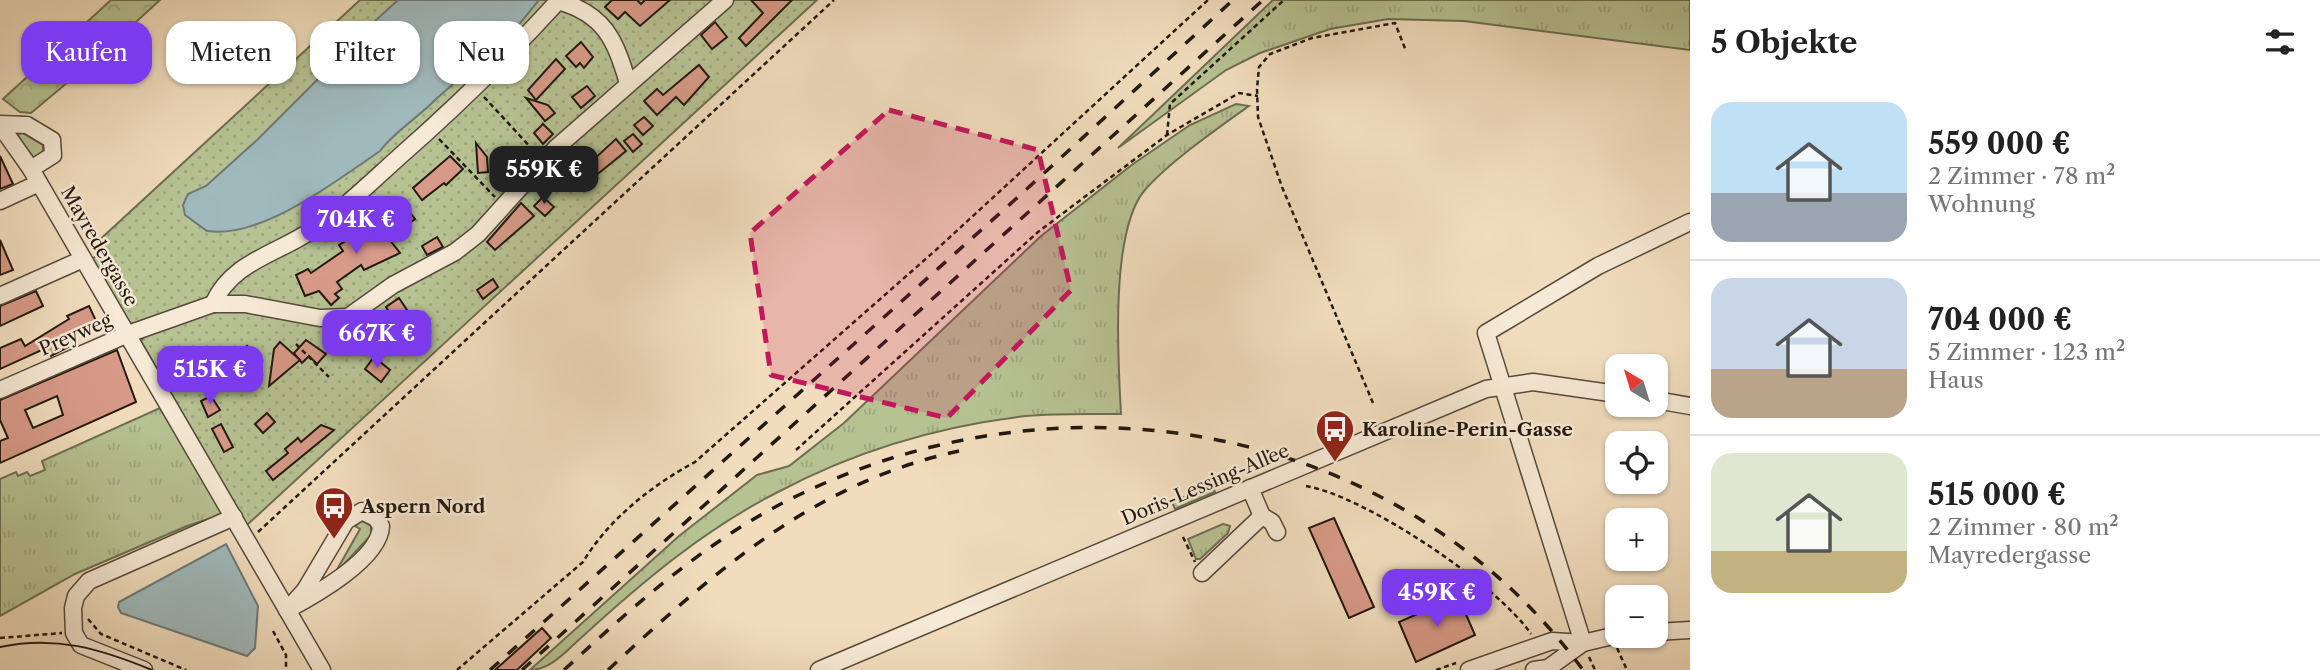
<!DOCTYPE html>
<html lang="de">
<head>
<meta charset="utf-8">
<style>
	:root { --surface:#fff; --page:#f2f2f2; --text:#222; --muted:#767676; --line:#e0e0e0; --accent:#7c3aed }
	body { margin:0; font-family:"Libre Caslon Text",serif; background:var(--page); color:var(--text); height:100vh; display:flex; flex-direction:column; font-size:26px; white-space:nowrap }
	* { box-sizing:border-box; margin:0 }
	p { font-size:23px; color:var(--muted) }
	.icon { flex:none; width:38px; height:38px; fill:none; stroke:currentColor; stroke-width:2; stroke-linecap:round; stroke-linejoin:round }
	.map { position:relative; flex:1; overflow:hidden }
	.sheet { display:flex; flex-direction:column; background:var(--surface); width:630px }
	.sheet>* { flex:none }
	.banner { position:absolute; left:21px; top:21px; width:665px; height:63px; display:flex; gap:14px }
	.needle { width:46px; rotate:322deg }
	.fabs { position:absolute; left:1605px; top:354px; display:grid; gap:14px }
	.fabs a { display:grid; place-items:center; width:63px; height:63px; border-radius:14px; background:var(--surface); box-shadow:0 2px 5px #0004; font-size:35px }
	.price { position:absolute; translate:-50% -60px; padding:0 16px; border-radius:14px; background:var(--accent); color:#fff; font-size:23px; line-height:46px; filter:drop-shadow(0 2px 4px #0008) }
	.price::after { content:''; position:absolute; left:50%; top:42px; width:21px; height:16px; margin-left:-10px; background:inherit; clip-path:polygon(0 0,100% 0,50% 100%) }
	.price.selected { background:#222; color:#fff }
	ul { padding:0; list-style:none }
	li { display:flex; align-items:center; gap:21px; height:175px; padding:0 21px }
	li+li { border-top:2px solid var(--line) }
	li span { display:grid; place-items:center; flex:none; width:196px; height:140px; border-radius:21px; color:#555 }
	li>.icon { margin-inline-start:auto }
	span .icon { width:84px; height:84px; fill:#fffc; stroke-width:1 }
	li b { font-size:30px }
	h2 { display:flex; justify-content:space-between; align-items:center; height:84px; padding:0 21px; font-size:30px }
	.chip { padding:0 24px; border-radius:21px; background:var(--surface); box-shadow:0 2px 5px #0004; font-size:24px; line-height:63px }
	.chip.selected { background:var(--accent); color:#fff }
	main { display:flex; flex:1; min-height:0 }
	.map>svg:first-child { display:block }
</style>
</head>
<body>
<main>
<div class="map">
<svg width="1690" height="670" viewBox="0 0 1690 670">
	<defs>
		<pattern id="grass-tufts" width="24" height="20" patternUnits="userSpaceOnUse" patternTransform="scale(1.75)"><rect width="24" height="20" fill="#b7c293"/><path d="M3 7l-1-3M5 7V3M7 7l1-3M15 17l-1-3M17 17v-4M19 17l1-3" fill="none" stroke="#9da67e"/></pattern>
		<pattern id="forest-crowns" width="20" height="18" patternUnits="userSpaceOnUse" patternTransform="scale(1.75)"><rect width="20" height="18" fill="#b7c293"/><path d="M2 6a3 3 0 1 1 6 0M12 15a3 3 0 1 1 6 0" fill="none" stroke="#9da67e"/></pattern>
		<pattern id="garden-dots" width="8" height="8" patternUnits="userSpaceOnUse" patternTransform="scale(1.75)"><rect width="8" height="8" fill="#b7c293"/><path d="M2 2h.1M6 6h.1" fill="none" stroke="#9da67e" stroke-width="1.8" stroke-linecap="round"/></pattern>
	</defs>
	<rect width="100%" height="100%" fill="#f1ddbe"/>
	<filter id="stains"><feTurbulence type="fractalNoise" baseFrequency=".00286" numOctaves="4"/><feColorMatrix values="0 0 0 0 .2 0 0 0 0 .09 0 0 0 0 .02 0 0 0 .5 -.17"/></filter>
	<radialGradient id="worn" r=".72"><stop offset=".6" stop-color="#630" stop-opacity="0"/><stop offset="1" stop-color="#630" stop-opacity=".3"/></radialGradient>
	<g fill="url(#grass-tufts)" stroke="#6d6e52" stroke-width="2">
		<path d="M1273,0h417v50l-226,-29 -76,-2 -58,10 -70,24 -34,17 -108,78z"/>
		<path d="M1236,104l13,2c-31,22 -81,57 -105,85 -34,42 -26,170 -23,223 -31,0 -64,-1 -95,2 -86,10 -171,35 -248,76 -73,37 -136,90 -196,145 -15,13 -31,33 -52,33l149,-134 78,-61 32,-9 55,-43 197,-187 92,-72 57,-39z"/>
		<path d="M21,132l22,13v10l-3,3h-8l-14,-22z"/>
		<path d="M160,408l64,106 -37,12 -112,48 -75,42v-137l16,-7 2,4 9,-4 3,4 15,-6 -3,-9z"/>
		<path d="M1212,485l3,7 -40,17 -3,-7z"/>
		<path d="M362,521l9,5v9l-37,40 26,-46 -5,-3z"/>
		<path d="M1223,524l7,2 -2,7 -28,26h-4l-8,-20z"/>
	</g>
	<path fill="url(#forest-crowns)" stroke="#6d6e52" stroke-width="2" d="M111,0h49l-68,62 -61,51 -11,-1 -17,-13z"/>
	<path fill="url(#garden-dots)" stroke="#6d6e52" stroke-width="2" d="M360,0h457l-570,525 -106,-184 4,-5 -6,-11 -9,-2 -38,-64 7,-5 -5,-9z"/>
	<g fill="#9fb9bc" stroke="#6d7977" stroke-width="2">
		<path d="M398,0h141l-26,32 -77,67c-17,18 -41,32 -56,52 -44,30 -118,88 -173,80l-22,-16 -2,-10 5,-11 18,-8 51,-46 59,-59 18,-14 29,-35z"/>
		<path d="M226,544l32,62 -3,42 -8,8 -126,-43 -3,-6 1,-5z"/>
	</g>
	<g fill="#d79a88" stroke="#231910" stroke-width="2" fill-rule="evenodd">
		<path d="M612,0h25l4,4 4,-4h25l-30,26 -15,-14 -7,7 -13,-12z"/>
		<path d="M751,0h41l-46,46 -7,-8 24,-25z"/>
		<path d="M715,22l12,15 -15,12 -11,-14z"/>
		<path d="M581,42l12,15 -9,11 -4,-5 -4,4 -10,-11z"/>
		<path d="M556,59l9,10 -29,31 -8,-10z"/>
		<path d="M699,65l10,12 -25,28 -8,-8 -19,18 -13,-14 13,-12 6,6z"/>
		<path d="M587,86l8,10 -14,12 -9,-11z"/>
		<path d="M526,98l22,7 7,8 -10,8z"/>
		<path d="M644,117l9,9 -10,9 -9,-10z"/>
		<path d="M543,124l10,10 -10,10 -9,-11z"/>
		<path d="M633,134l9,10 -9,8 -9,-11z"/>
		<path d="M616,139l10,12 -37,30 -8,-10z"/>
		<path d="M476,143l11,14 1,15 -10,1z"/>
		<path d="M0,156l13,28 -13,5z"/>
		<path d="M450,156l13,13 -17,16 -2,-2 -22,17 -9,-12z"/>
		<path d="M543,197l11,10 -9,9 -11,-10z"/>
		<path d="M521,203l13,13 -39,34 -8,-8z"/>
		<path d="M405,206l10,13 -26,20 11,14 -36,17 -3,-5 -24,17 5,7 -7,5 4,4 -8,7 -12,-14 -14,5 -9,-21 12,-6 3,4 32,-22 -4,-6z"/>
		<path d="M437,237l6,10 -16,8 -5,-9z"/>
		<path d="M0,240l13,30 -13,5z"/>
		<path d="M493,279l5,8 -15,12 -6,-9z"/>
		<path d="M36,291l7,15 -43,20v-20z"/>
		<path d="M399,298l14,21 -14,9 -13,-21z"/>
		<path d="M89,306l8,17 -33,16 4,8 -17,9 -5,-8 -46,21v-21l21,-9 4,7 44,-27 -2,-3z"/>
		<path d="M369,317l11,16 -15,11 -12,-16z"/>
		<path d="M306,340l20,14 -9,10 -8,-8 -7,7 -8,-10z"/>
		<path d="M280,342l20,18 -31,26 5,-37z"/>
		<path d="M247,346l14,14 -16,17 -14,-15z"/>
		<path d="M117,350l19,52 -136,61v-22l8,-3 -8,-18v-20zM57,396l6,19 -30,13 -8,-18z"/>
		<path d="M374,357l16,13 -9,12 -16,-13z"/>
		<path d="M211,396l9,14 -12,7 -7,-16z"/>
		<path d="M267,413l8,9 -12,11 -8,-9z"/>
		<path d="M221,424l12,23 -9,5 -12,-23z"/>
		<path d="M321,425l13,5 -61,50 -7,-9 22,-18 -3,-4 13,-11 3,4z"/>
		<path d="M1334,518l40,89 -25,11 -40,-90z"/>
		<path d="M1458,596l17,39 -59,27 -17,-40z"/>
		<path d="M542,628l9,10 -34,32h-22z"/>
	</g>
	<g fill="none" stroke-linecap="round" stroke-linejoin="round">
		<g stroke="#564a3c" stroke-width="19">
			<g id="minor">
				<path d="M558,1c47,13 57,39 70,82"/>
				<path d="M0,124l27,1 25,15 1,15 -22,14"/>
				<path d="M0,125l31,44 291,501"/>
				<path d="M0,201l39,-18"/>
				<path d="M0,296l83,-37"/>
				<path d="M213,304c19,-42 61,-49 96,-72 33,-21 61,-49 90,-75 56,-49 110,-102 160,-157"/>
				<path d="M0,390l128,-56 85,-30h32l75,14 28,-1 45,-32 62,-33 23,-18 78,-86 169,-148"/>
				<path d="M1656,400l34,6"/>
				<path d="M1250,488l12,28 10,6 5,10"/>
				<path d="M362,511l14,7 5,8c-1,33 -68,70 -94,84l18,-20 41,-69z"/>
				<path d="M1202,573l60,-57"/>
				<path d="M1656,632l34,-2"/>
				<path d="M1583,643l-97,-310 112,-67 92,-44"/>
				<path d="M144,670l-63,-25 -7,-12 -1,-25 3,-12 13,-15 145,-64"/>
				<path d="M819,670l667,-281 47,-7 84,12"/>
				<path d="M1469,670l83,-29 31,2 34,-8"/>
				<path d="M1534,670l14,-2 35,-25"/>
			</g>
		</g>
		<g stroke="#231910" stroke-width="2.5" stroke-dasharray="5 3.5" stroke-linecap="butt">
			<path d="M484,97l50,54"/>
			<path d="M1167,135l3,-31 114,-104"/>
			<path d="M439,139l56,58"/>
			<path d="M296,344l33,33"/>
			<path d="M1373,403l-91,-216 -24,-70 -1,-28 2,-22 11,-13 42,-16 83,-15 11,28"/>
			<path d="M796,450l242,-218 129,-97 72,-42 19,3"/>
			<path d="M1306,486c59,10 192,99 225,148"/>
			<path d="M258,532l576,-532"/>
			<path d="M1183,537l12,25"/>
			<path d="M88,619l13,15 85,36"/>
			<path d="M273,631l13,24v15"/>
			<path d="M0,638l62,-5"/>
			<path d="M1617,648l10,22"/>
			<path d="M1589,657l6,13"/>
			<path d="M457,670l126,-108c25,-42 69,-77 112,-100l242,-213 271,-249"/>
			<path d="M1436,670l20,-7"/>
		</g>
		<use href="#minor" stroke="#f6e9d5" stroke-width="16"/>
		<path stroke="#231910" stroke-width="2" d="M0,647c55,-12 101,2 152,23"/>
		<g stroke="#231910" stroke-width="3.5" stroke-dasharray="12 12" stroke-linecap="butt">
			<path d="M490,670l528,-473 215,-197"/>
			<path d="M522,670l741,-670"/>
			<path d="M564,670c74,-68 147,-134 239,-177 268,-128 600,-68 780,177"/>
			<path d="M608,670c106,-98 205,-187 351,-219"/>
		</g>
	</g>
	<path fill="#c2185b" fill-opacity="0.2" stroke="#c2185b" stroke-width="5" stroke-dasharray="14 9" stroke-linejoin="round" d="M889,110l149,40 33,140 -124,128 -176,-43 -21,-142z"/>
	<defs>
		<g id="bus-pin" transform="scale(2.0125)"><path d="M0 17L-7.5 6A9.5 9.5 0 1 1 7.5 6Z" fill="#8f2418" stroke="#f6e9d5"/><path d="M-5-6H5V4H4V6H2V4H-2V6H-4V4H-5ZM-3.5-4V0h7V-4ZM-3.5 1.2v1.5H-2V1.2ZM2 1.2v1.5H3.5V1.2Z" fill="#fff"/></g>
	</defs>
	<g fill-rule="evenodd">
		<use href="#bus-pin" x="1335" y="429"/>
		<use href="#bus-pin" x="334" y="506"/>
	</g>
	<g text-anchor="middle" stroke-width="5" stroke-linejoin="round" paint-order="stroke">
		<g font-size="19" fill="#231910" stroke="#f6e9d5">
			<text transform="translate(100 246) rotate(60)" y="7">Mayredergasse</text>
			<text transform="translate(75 334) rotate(-24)" y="7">Preyweg</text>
			<text transform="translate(1205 484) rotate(-23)" y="7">Doris-Lessing-Allee</text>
		</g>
		<g font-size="19" font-weight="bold" fill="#231910" stroke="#f6e9d5" text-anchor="start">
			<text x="1362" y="436">Karoline-Perin-Gasse</text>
			<text x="361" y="513">Aspern Nord</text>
		</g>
	</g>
	<rect width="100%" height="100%" filter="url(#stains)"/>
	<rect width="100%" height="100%" fill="url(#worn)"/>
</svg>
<div class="fabs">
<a><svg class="needle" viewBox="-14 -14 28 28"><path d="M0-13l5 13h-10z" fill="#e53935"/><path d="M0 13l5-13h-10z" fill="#767676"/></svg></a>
<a><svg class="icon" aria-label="locate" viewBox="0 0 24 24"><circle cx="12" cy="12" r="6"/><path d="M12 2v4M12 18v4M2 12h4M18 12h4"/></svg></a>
<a>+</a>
<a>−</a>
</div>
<b class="price selected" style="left:544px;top:206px">559K €</b>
<b class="price" style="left:356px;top:256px">704K €</b>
<b class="price" style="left:377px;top:370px">667K €</b>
<b class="price" style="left:210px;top:406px">515K €</b>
<b class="price" style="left:1437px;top:629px">459K €</b>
<div class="banner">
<a class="chip selected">Kaufen</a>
<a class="chip">Mieten</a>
<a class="chip">Filter</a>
<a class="chip">Neu</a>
</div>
</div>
<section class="sheet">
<h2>5 Objekte<svg class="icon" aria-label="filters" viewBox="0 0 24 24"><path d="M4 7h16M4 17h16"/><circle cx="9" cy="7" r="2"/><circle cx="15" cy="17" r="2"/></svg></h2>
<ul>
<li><span style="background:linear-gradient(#bfe0f5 65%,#9aa5b1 0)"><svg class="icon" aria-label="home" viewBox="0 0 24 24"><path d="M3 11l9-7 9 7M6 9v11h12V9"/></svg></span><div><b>559 000 €</b><p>2 Zimmer · 78 m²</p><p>Wohnung</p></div></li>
<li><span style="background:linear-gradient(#c9d6e8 65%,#b9a48a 0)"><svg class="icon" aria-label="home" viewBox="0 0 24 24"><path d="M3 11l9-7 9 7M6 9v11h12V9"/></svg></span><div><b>704 000 €</b><p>5 Zimmer · 123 m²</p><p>Haus</p></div></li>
<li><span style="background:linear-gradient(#dfe7d0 70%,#c2b280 0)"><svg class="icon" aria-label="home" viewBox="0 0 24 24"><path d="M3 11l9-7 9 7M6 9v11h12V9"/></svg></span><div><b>515 000 €</b><p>2 Zimmer · 80 m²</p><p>Mayredergasse</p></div></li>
</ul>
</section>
</main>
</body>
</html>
